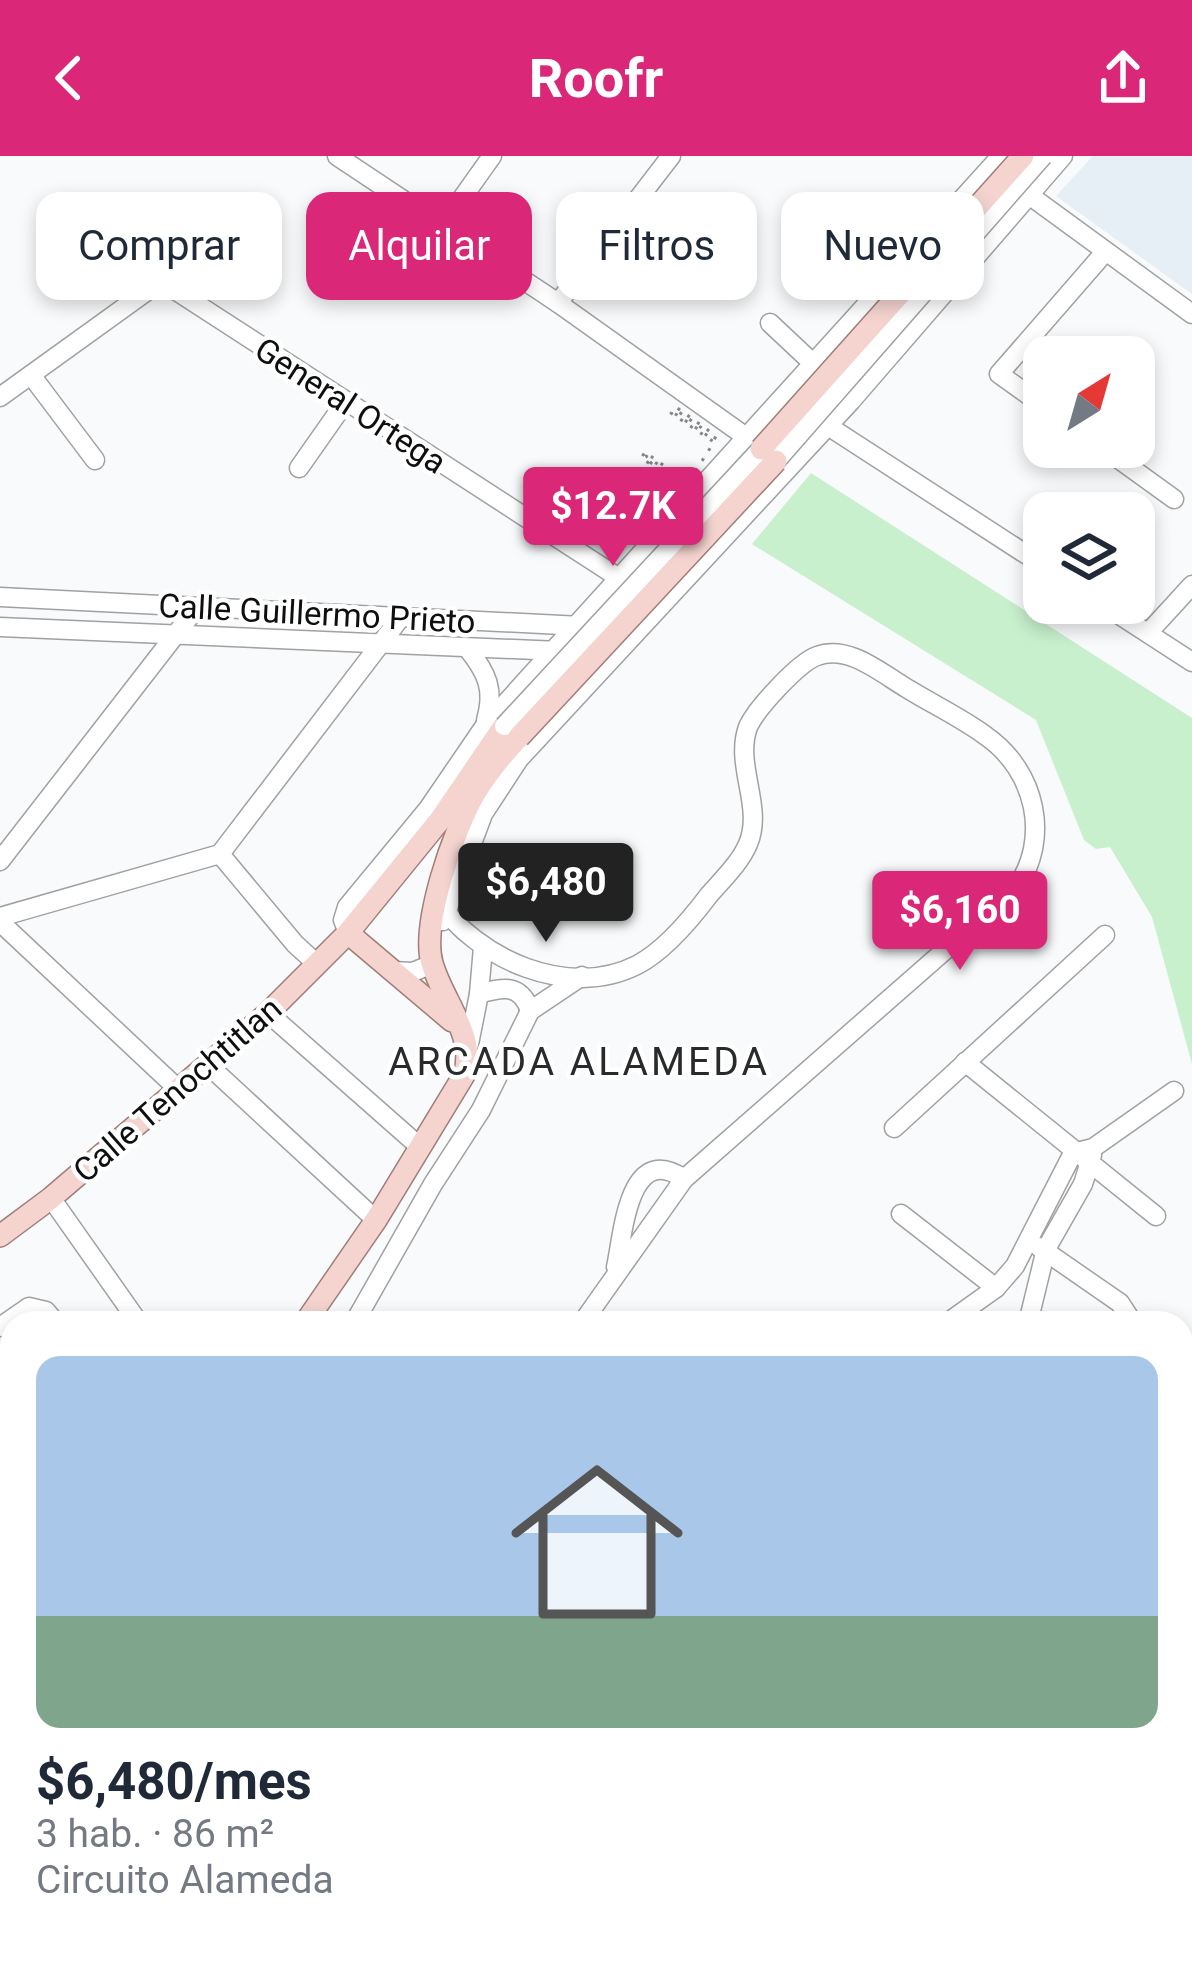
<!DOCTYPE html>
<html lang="es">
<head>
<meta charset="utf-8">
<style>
	:root { --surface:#fff; --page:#f2f2f3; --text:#1f2937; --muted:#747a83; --line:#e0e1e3; --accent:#db2777 }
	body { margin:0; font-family:Roboto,sans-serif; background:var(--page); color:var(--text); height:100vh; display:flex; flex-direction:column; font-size:45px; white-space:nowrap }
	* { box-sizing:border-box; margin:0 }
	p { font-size:39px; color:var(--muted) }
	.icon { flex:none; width:66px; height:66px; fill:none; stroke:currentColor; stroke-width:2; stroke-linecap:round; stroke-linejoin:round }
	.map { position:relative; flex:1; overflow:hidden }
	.side { position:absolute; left:0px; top:1155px; width:1194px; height:660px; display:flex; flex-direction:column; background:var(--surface); border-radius:36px 36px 0 0; box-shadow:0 6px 18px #0003 }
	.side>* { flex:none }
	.top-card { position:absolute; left:36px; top:36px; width:1122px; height:108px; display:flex; gap:24px }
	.needle { width:78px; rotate:37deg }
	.controls { position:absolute; left:1023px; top:180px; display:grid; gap:24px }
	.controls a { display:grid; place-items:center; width:132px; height:132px; border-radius:24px; background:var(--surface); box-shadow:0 6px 18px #0003; font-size:60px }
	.price { position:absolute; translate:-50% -102px; padding:0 27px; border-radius:12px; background:var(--accent); color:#fff; font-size:39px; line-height:78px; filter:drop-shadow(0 3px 6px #0008) }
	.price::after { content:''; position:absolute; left:50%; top:72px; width:36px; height:27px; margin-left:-18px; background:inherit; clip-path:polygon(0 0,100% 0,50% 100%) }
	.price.selected { background:#222; color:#fff }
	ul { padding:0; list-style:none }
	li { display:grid; align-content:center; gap:24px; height:636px; padding:0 36px }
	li+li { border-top:3px solid var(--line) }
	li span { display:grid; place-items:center; height:372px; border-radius:24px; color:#555 }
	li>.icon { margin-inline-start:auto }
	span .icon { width:216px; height:216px; fill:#fffc; stroke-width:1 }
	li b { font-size:51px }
	.pill { padding:0 42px; border-radius:24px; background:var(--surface); box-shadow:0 6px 18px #0003; font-size:42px; line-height:108px }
	.pill.selected { background:var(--accent); color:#fff }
	header { display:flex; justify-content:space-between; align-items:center; height:156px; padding:0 36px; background:var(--accent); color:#fff; font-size:54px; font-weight:700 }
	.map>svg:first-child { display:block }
</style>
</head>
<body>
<header><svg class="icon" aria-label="back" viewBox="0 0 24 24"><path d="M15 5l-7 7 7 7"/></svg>Roofr<svg class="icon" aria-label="share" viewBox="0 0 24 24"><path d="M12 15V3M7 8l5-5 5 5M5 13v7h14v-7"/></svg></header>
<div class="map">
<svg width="1192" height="1815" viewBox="0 0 1192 1815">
	<rect width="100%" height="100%" fill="#f8fafb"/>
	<path fill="#e7eff6" d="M1093,0h99v138l-136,-98z"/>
	<g fill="#c8f0cd">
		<path d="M811,317l381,245v346l-40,-147 -42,-70 -14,2 -12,-9 -48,-120 -284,-176z"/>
		<path d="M1192,1215v600h-357l1,-12h346v-547z"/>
	</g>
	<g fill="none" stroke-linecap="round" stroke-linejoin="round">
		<g stroke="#9fa1a2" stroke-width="21">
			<g id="minor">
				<path d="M337,0l221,147 198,141"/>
				<path d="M1029,39l163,119"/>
				<path d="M443,69l49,-69"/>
				<path d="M558,147l113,-147"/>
				<path d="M770,167l49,46"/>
				<path d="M31,219l64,85"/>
				<path d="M0,241l161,-116 469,304"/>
				<path d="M1044,250l-45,-32 106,-122"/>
				<path d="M828,270l216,140"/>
				<path d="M1102,291l72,52"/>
				<path d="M299,312l47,-67"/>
				<path d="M0,441l581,29"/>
				<path d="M1101,447l91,59"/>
				<path d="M0,471l559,24"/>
				<path d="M1148,477l44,-48"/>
				<path d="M468,493c19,24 27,41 18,71"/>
				<path d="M220,698l181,-237"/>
				<path d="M220,698l75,90 22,20"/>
				<path d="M0,705l197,-254"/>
				<path d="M437,744c40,59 131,100 200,65 27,-14 54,-46 72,-70 13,-15 31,-32 39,-51 16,-37 -14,-79 0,-117 8,-18 50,-64 69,-71 32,-12 65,18 91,33 26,16 54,29 78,47 50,35 65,103 30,152l-332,291 -102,144"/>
				<path d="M0,761l220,-63"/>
				<path d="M443,765l40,-107 36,-55 332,-358 212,-245"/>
				<path d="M0,766l178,167"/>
				<path d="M348,777l-5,-13 4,-13 81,-98 56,-82 517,-571"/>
				<path d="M393,815l20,1 19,-8"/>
				<path d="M479,838l4,-47"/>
				<path d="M268,857l152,134"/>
				<path d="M468,893l11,-55c23,-7 42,-11 51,17"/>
				<path d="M965,906l191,154"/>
				<path d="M207,908l169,156"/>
				<path d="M894,972l211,-193"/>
				<path d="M51,1042l88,125"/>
				<path d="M901,1058l95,74"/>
				<path d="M1039,1091l81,56 13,20"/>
				<path d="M616,1111c7,-31 12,-127 68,-88"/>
				<path d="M354,1167l79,-139 48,-74 49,-99 52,-35"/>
				<path d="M947,1167l49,-35 19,-22 58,-113 20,-5 81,-57"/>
				<path d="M1028,1167l18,-74 37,-65 9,-29"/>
				<path d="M0,1171l29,-20 17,4 10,12"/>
				<path d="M0,1255l12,-11"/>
				<path d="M1182,1695l10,-11"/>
				<path d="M237,1803l13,12"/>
				<path d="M665,1803l16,12"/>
				<path d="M706,1803l15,12"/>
				<path d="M0,1813l12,-11"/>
				<path d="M1074,1815l11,-12"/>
			</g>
		</g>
		<g stroke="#a07d78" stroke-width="24">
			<g id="major">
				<path d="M348,777l104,88"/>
				<path d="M0,1080l51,-38 217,-185 80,-80 92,-113 64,-94"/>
				<path d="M305,1167l71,-103 88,-145c13,-39 -22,-75 -32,-112 -11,-39 22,-133 42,-168 13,-22 28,-40 45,-58"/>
				<path d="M0,1444l12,-10"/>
				<path d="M412,1815l11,-12"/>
				<path d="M798,1815l7,-12"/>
			</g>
		</g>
		<use href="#minor" stroke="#fff" stroke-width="18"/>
		<use href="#major" stroke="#f5d4d0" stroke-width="21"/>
		<g stroke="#373839" stroke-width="4.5" stroke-dasharray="18 9" stroke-linecap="butt">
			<path d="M1182,1590l10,-11"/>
			<path d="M984,1815l10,-12"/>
		</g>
		<g stroke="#9fa1a2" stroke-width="21" stroke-linecap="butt">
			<g id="minor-bridge">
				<path d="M776,305l267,-305"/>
				<path d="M504,570l257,-277"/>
			</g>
		</g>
		<g stroke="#a07d78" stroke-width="24" stroke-linecap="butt">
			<g id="major-bridge">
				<path d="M761,293l262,-293"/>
				<path d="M519,581l257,-276"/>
			</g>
		</g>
		<path stroke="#868788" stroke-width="3" stroke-dasharray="3 9" stroke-linecap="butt" d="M682,328l-38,-26 2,-2 40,28 -1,3 -44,-29 4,-6 43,31 26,-41 -43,-29 5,-6 40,29 -2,4 -40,-27 2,-3 33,23"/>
		<use href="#minor-bridge" stroke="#fff" stroke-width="18"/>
		<use href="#major-bridge" stroke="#f5d4d0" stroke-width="21"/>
	</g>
	<g text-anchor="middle" stroke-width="9" stroke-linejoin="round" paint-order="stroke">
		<g font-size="33" fill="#0e0f0f" stroke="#fff">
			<text transform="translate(351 249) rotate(33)" y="12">General Ortega</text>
			<text transform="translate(317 457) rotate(3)" y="12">Calle Guillermo Prieto</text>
			<text transform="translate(177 933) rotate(-41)" y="12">Calle Tenochtitlan</text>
		</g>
		<g font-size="39" letter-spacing="3" fill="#292a2b" stroke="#fff">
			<text x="579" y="919">ARCADA ALAMEDA</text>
		</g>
	</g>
</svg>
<div class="controls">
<a><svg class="needle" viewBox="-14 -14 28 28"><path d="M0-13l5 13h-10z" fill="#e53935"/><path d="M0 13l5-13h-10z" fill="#747a83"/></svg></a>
<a><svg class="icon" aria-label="layers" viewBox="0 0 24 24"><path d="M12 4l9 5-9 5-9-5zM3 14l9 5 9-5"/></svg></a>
</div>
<b class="price" style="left:613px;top:413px">$12.7K</b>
<b class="price selected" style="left:546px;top:789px">$6,480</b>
<b class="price" style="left:960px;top:817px">$6,160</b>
<div class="top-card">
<a class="pill">Comprar</a>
<a class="pill selected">Alquilar</a>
<a class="pill">Filtros</a>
<a class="pill">Nuevo</a>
</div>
<section class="side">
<ul>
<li><span style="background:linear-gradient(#a9c7e8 70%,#7fa58c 0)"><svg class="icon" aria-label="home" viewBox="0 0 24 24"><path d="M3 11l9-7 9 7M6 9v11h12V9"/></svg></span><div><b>$6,480/mes</b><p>3 hab. · 86 m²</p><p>Circuito Alameda</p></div></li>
</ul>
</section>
</div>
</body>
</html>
